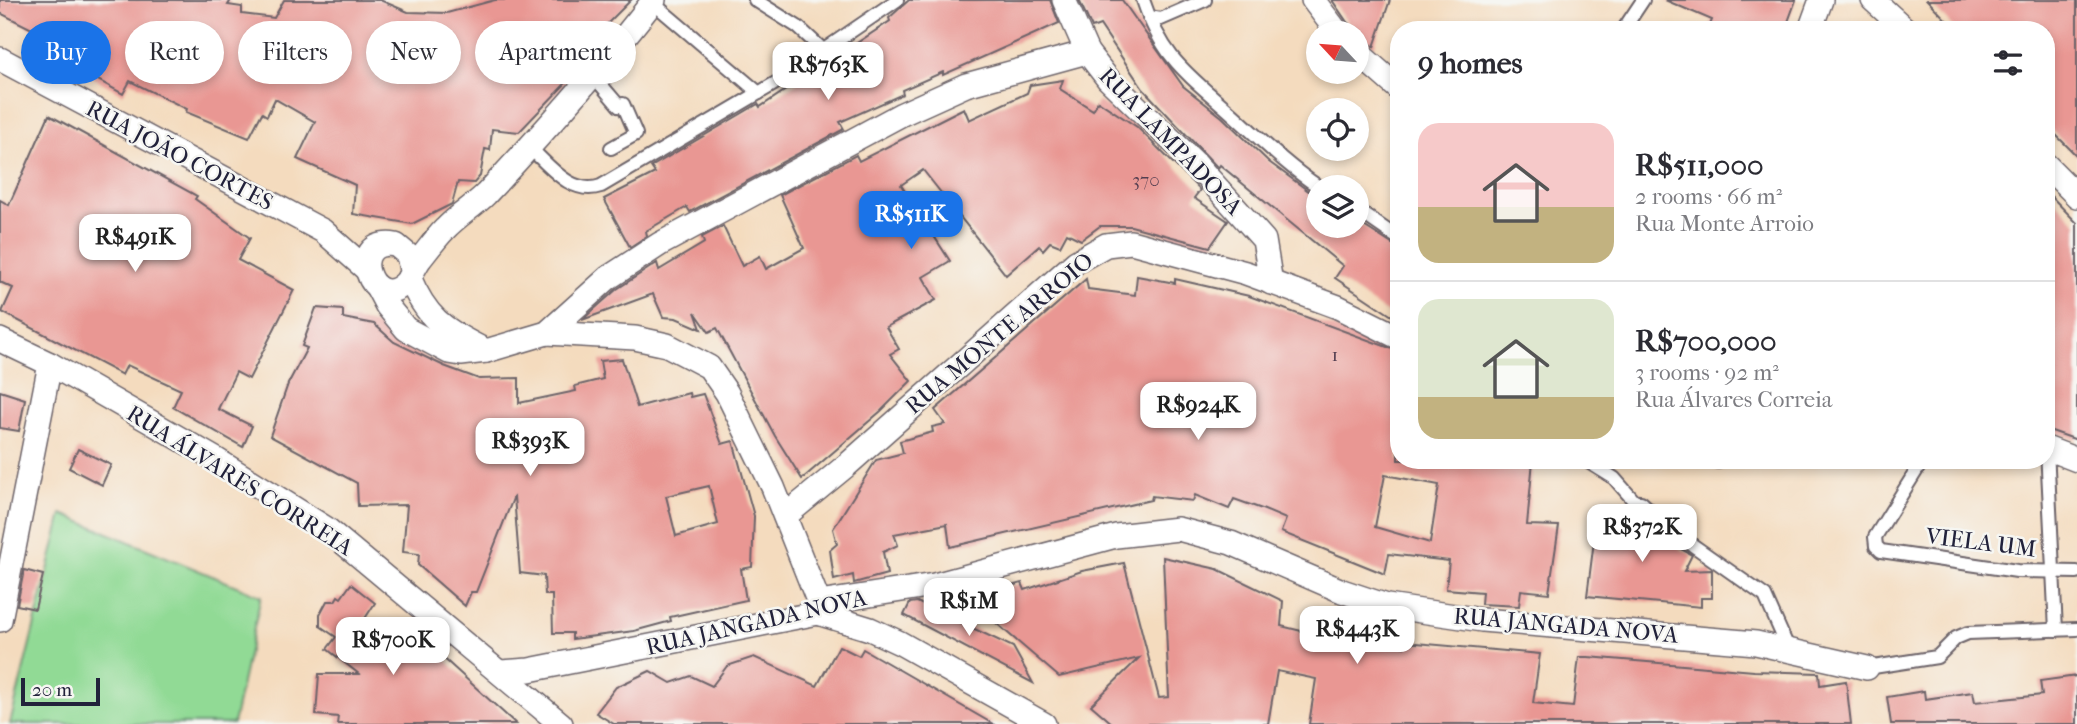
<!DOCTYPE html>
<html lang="en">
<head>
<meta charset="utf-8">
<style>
	:root { --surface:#fff; --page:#f7f7f7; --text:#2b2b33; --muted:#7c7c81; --line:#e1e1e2; --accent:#1a73e8 }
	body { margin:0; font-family:"IM FELL French Canon",serif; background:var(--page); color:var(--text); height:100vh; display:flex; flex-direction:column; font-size:26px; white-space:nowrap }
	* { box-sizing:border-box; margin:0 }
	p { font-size:23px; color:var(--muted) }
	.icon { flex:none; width:38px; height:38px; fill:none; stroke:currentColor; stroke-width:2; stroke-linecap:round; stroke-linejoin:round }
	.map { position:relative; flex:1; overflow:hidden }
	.side { position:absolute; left:1390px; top:21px; width:665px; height:448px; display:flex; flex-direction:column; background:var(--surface); border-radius:28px; box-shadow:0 4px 10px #0003 }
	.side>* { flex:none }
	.guide { position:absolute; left:21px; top:21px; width:665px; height:63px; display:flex; gap:14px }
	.needle { width:46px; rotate:296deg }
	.tools { position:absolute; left:1306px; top:21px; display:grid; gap:14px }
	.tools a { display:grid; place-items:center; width:63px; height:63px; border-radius:50%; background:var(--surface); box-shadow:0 4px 10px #0003; font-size:35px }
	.scale { position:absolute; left:21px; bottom:18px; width:79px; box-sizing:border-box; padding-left:7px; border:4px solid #22223b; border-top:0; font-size:19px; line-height:24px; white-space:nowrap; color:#22223b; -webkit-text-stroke:5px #f6f6f2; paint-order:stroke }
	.price { position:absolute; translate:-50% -60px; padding:0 16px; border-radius:14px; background:#fff; color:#222; font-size:23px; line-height:46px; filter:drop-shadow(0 2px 4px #0008) }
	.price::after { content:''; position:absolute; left:50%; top:42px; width:21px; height:16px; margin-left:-10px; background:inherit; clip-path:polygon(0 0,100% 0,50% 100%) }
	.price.on { background:var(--accent); color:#fff }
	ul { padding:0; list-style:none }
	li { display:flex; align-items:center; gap:21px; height:175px; padding:0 28px }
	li+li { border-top:2px solid var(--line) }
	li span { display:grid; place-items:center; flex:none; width:196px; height:140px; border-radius:21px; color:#555 }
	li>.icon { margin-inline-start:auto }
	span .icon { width:84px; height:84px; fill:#fffc; stroke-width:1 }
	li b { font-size:30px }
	h2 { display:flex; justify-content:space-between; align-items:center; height:84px; padding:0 28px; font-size:30px }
	.chip { padding:0 24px; border-radius:32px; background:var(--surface); box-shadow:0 4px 10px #0003; font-size:24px; line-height:63px }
	.chip.on { background:var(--accent); color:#fff }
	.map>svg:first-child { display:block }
</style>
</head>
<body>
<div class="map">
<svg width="2077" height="724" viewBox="0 0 2077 724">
	<rect width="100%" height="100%" fill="#f6f6f2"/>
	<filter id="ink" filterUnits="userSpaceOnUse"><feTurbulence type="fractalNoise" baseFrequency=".0143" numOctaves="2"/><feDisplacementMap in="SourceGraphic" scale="14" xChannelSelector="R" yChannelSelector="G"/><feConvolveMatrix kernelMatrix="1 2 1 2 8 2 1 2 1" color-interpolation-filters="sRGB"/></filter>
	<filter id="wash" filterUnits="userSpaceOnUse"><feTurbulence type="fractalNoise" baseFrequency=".00686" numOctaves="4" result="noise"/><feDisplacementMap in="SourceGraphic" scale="28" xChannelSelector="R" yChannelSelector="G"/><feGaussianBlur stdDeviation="1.57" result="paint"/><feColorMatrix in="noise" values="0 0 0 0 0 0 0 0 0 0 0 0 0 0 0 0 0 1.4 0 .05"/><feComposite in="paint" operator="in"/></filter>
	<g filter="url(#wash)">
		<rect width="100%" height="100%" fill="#f4dbbe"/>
		<path fill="#91da95" stroke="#5a7e68" stroke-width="2" d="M62,514l199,82 -28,128h-223z"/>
		<g id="blocks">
			<g fill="#e99793" fill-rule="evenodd">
				<path d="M0,0h231l-3,5 14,2v7l32,4 10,-18h96l28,12 39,1 48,-13h136l-43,43 4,5 -28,37 -45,47 -27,-3 -2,21 -5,-1 -5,27 -6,7 -16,-1 -6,22 -40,20 -59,-10 2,-29 -58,-26 18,-37 -40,-23 -8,17 -5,-3 -13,25 -63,-26 1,-3 -57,-28 -7,13 -85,-47 6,-12 -44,-22z"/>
				<path d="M909,0h141l9,23 -116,52v-3l-41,18 1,4 -63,28 4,7 -154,83 -3,-5 -41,24 1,5 -17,11 -26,-48 51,-26 -4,-6 107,-63 2,3 130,-86 -1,-3z"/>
				<path d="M1079,0h43l61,86 39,31 47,45 49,36v28h38v-5l42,27v72l-63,-42 8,-12 -123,-101 -2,3 -75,-79 -43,-64 -8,3z"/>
				<path d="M1332,0h58l-16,47 -27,-25z"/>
				<path d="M1665,0h131l-11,30h-77l4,-10z"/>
				<path d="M1927,0h150v156l-31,-31v-95h-12l-7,-7 -8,7h-63z"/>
				<path d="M1063,80l-3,9 33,21 5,-9 39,26 63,63 -6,8 34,23 -18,26 -79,-21h-31l-19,14 -14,-7 -7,13 -10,-4 -7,8 -4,-4 -33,29 -83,-105 -22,15 49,76 -27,16 13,23 -50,27 13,22 -9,5 21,27 -30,30 -79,68 -27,-43 -58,-108 -8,4 -14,-20 6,17 -25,-11 -13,-1 -10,-23 -71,26 35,-31 40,-26 2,7 45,-27 -2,-6 21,-11 19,40 18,-10 6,13 38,-21 -24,-53 76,-40 3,6 105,-53 5,12 58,-27 3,-8z"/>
				<path d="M49,115l148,81 -2,3 55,39 -12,22 56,30 -45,89 -13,-7 -18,37 34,17 -9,21 -70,-40 8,-17 -54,-25 -5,10 -120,-63 11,-24 -13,-6v-82l9,5z"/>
				<path d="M2046,191l31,32v217l-31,-11z"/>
				<path d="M1137,276l38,7v-4l74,17 149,55v109h135l-6,65 32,1 -10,67 -28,-3 -2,16 -38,-2 1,-12 -36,-3 3,-28 -60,-7 -4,20 -104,-42 5,-13 -24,-10 -28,-10 -5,10 -34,-14 -2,6 -41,-5 -1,4 -201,47 -3,-23 -53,10 4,11 -15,7 4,22 -33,9 -1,-8 -19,5 -4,-30 7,-6 -4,-15 43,-69 27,-7 -3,-12 33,-9 -1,-5 13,-3 -10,-14 151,-131 2,10 47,6zM1385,475l54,10 -9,58 -55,-16z"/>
				<path d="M316,308l27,2v8l31,6 20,18 50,24 35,13 40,-1v25l57,-12 -1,-5 28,-7 -3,-18 22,-2 15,48 52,-14 1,4 13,-3 19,50 11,-3 21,75 -2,51 -11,2 5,31 -76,17 1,4 -37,10 -62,8v-6h-19l-1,-38h-7l-1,-19 -24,-3 -6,-77 -38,96h-5l-6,14 -47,-41 1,-11 -16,-2 4,-47 -49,1 -1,-23 -87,-47 18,-52 19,-36 -5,-2zM709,486l9,38 -42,12 -10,-40z"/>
				<path d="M0,391l25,8 -6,32 -19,-3z"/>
				<path d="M78,449l33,16 -9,20 -33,-17z"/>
				<path d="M1598,509l30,7 14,-2 30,30 20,11 -8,16 28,-1v28h-11v9l-114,-11z"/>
				<path d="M1163,557l54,12 66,32 -2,25 77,19 3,-12 43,14 1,-5 135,12 -7,49 40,4 6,-50h9l166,14 65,2 1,12 26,-4 5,43h-542l7,-45 -39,-8 -9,53h-155l-22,-19 48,-47 -80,19 -92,-79 55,-15 3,7 57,-19 42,-8 35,135 10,-1z"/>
				<path d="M24,570l19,5 -8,34 -18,-4z"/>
				<path d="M351,584l24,19 -11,17 43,30 11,-15 98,89h-179l1,-7 -22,-2 3,-41h40l-32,-25 9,-12 -16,-11v-12l7,-13h8l3,-5 3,2z"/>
				<path d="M917,602l96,45 20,36 -129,-68 6,-12z"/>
				<path d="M839,646l20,10 4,-7 130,75h-379l-18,-11 20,-26 34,-16 21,12 20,-7 21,10 15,-20 27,-9 63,29z"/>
				<path d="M2077,676v48h-186l-4,-27 37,-6 1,8 48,-7 2,10 67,-7 -2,-14z"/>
			</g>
		</g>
	</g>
	<g filter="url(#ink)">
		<use href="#blocks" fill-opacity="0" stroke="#6c6369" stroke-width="2"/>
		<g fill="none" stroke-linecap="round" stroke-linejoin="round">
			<g stroke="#6c6369" stroke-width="16">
				<g id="lane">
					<path d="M755,0l43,27 26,24"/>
					<path d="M1143,0c19,57 42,72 85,110 30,27 58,55 91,77"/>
					<path d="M652,2l107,91"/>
					<path d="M1149,17l12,2 44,-19"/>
					<path d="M1623,30l20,-30"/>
					<path d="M591,73l28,33 4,-2 13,30 -25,14"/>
					<path d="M529,147c21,19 42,49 72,39l173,-102 123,-84"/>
					<path d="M1356,209l42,29"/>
					<path d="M2047,449l9,181"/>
					<path d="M1585,460l29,18 21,24h6l33,30 91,64 24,54"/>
					<path d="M1716,460l2,2"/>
					<path d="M1923,460l-48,77 1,9 5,5 136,20 60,1"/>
					<path d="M1867,668l70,-11 19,-19 12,-5 109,-4"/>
				</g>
			</g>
			<g stroke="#6c6369" stroke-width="26">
				<g id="street">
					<path d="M1064,0l23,52 21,27 86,83 70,78 7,43"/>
					<path d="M1313,0l25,33"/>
					<path d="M1873,0l33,30"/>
					<path d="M1810,30l11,-30"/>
					<path d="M1356,51l42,37"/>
					<path d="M0,59l323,172 43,38"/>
					<path d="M2046,165l31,31"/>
					<path d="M411,270l-3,-15 -12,-10c-52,-8 -25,69 8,39 7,-6 11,-19 17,-26 8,-10 16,-21 24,-29 12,-13 28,-22 41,-35 58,-62 116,-127 168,-194"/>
					<path d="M409,277c19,45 36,52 77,74"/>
					<path d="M377,287l10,19 19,23 43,23 12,2 25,-3 61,-18 61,-55 52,-34 242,-130 64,-29 121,-33"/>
					<path d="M547,333l88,5 32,7 42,22 18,26 46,94 46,116"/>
					<path d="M0,340l50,24 167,96 110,69 234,195"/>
					<path d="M2046,448l31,12"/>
					<path d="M785,516l62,-51 229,-203 30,-17 25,-3 115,31 92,34 60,30"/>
					<path d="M818,613l52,16 30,14 144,81"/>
					<path d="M0,620l50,-256"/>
					<path d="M501,672l28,-2 289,-57 1,-10 115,-18 182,-49 62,-7 53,14 111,48 45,15 95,14 274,23 111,25"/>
				</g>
			</g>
			<use href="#lane" stroke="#fff" stroke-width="12"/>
			<use href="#street" stroke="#fff" stroke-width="23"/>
		</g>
	</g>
	<g text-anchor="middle" stroke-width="5" stroke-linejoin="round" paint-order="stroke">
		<g font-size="19" fill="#543f51">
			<text x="1146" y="186">370</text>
			<text x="1335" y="361">1</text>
		</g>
		<g font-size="23" fill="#22223b" stroke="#f6f6f2">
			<text transform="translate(1171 141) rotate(46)" y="8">RUA LAMPADOSA</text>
			<text transform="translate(180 155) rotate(28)" y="8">RUA JOÃO CORTES</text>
			<text transform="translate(999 333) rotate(-40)" y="8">RUA MONTE ARROIO</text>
			<text transform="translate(240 480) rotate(32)" y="8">RUA ÁLVARES CORREIA</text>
			<text transform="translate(1981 542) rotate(7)" y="8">VIELA UM</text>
			<text transform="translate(756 622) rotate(-13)" y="8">RUA JANGADA NOVA</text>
			<text transform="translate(1566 625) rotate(5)" y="8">RUA JANGADA NOVA</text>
		</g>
	</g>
</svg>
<div class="tools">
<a><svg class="needle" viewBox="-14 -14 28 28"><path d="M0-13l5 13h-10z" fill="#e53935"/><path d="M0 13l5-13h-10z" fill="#7c7c81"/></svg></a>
<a><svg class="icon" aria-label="locate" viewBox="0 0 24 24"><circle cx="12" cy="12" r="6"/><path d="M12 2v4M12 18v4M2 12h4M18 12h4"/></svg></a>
<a><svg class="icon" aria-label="layers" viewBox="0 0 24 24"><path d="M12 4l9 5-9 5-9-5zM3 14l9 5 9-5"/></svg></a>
</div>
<div class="scale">20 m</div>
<b class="price" style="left:828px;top:102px">R$763K</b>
<b class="price on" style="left:911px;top:251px">R$511K</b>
<b class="price" style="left:135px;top:274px">R$491K</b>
<b class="price" style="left:1198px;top:442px">R$924K</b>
<b class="price" style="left:530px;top:478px">R$393K</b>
<b class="price" style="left:1642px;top:564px">R$372K</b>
<b class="price" style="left:969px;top:638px">R$1M</b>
<b class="price" style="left:1357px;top:666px">R$443K</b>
<b class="price" style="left:393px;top:677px">R$700K</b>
<div class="guide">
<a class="chip on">Buy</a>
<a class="chip">Rent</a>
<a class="chip">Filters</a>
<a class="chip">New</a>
<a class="chip">Apartment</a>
</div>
<section class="side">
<h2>9 homes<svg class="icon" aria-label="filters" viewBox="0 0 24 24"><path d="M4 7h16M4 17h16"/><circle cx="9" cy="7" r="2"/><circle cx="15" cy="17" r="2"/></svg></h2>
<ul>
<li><span style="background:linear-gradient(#f6c9c9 60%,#c2b280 0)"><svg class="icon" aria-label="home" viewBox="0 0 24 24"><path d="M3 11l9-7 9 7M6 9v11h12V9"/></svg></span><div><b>R$511,000</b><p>2 rooms · 66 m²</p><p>Rua Monte Arroio</p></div></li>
<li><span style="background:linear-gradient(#dfe7d0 70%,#c2b280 0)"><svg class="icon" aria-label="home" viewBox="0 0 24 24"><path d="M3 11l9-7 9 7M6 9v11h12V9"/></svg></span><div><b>R$700,000</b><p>3 rooms · 92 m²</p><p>Rua Álvares Correia</p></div></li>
</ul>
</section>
</div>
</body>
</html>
